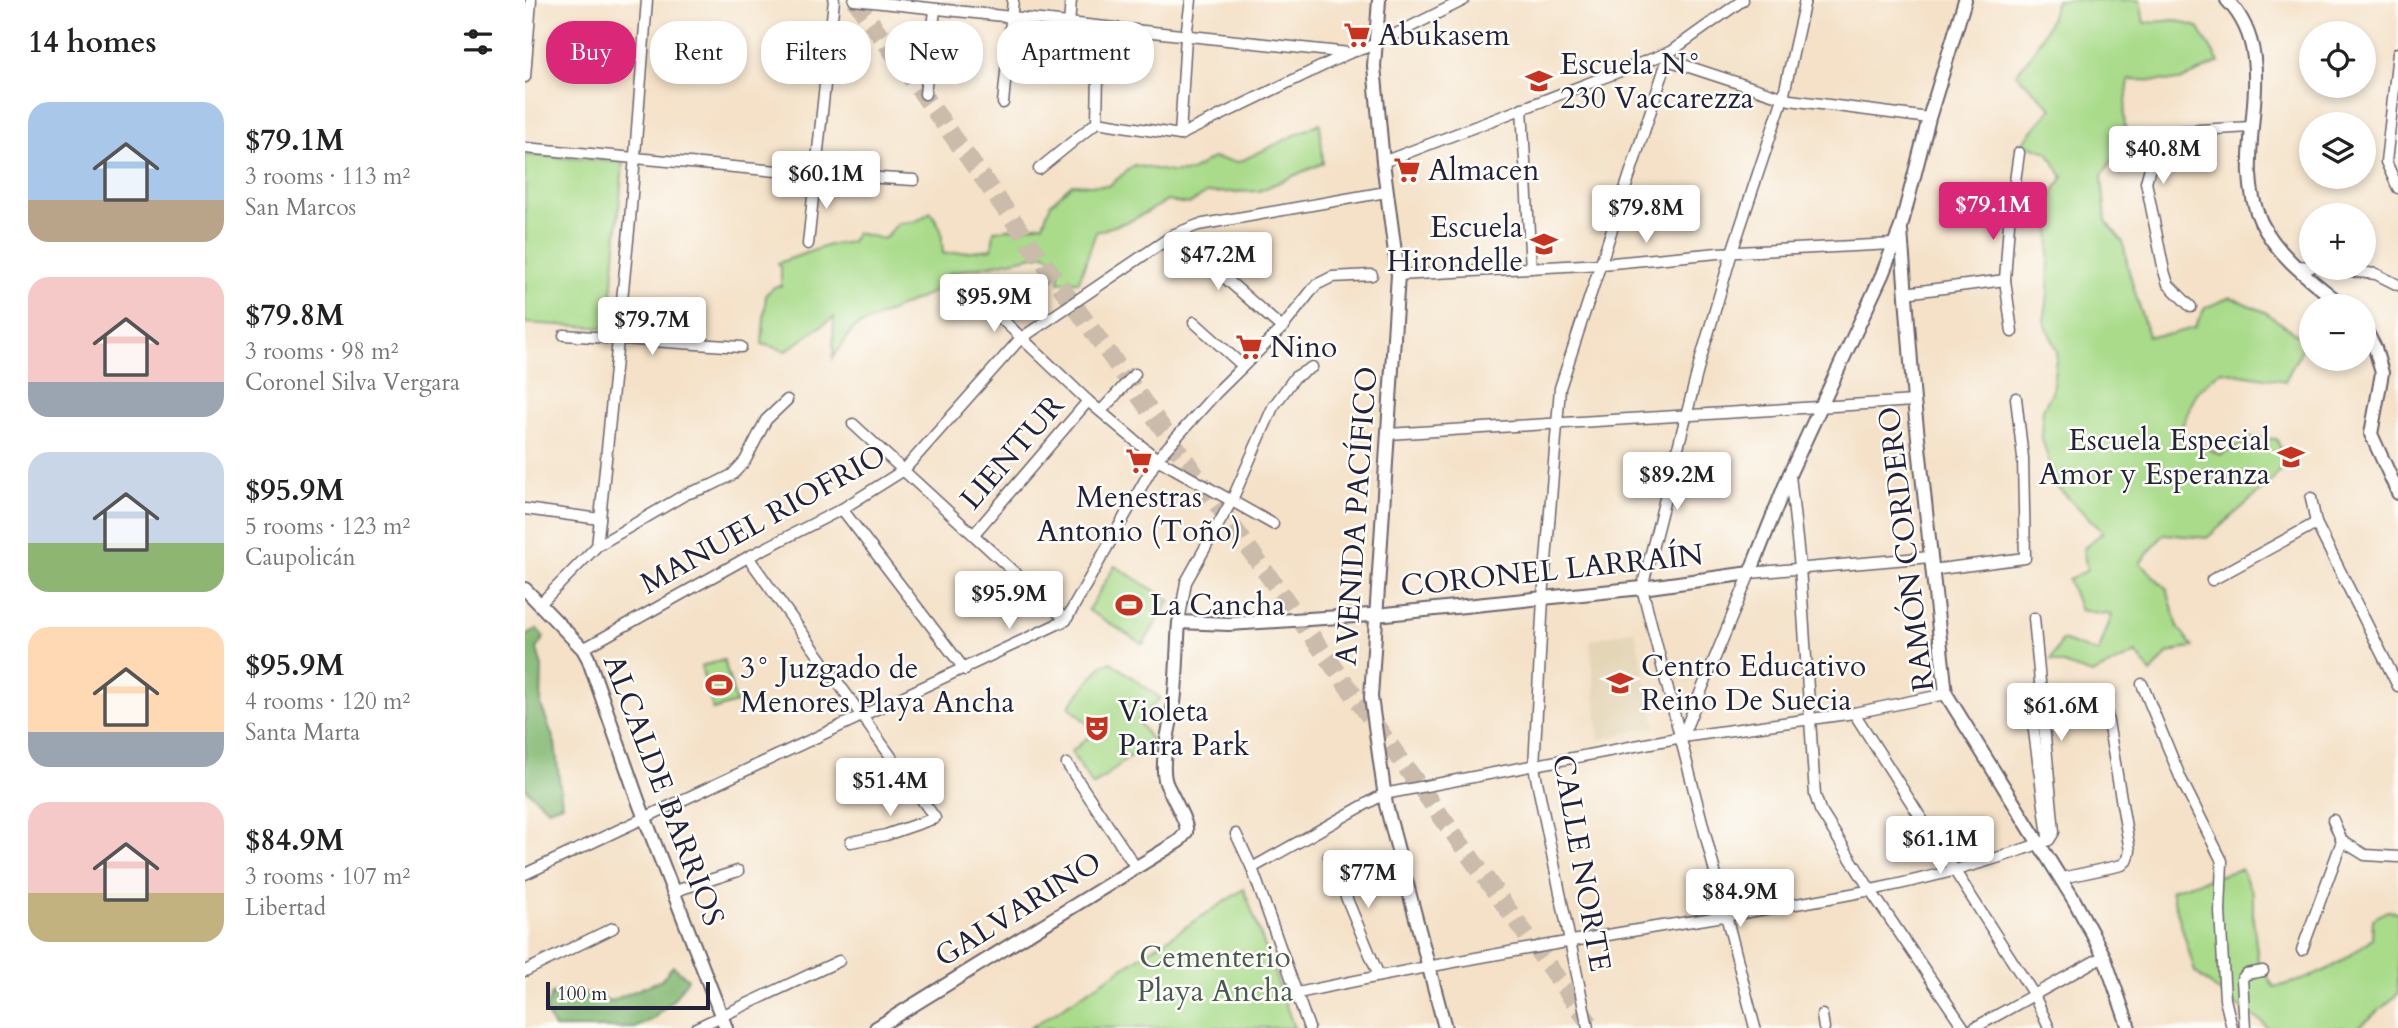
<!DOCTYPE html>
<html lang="en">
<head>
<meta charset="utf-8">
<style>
	:root { --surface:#fff; --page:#f6f6f6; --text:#222; --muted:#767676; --accent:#db2777 }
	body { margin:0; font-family:Cardo,serif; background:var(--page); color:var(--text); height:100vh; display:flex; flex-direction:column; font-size:26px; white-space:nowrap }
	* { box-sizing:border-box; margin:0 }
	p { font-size:23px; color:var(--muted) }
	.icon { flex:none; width:38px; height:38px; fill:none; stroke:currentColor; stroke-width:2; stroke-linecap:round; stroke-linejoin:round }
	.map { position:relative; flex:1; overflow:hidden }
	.side { display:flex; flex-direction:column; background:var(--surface); width:525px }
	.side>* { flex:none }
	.hud { position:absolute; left:21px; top:21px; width:665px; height:63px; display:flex; gap:14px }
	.controls { position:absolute; left:1774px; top:21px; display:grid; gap:14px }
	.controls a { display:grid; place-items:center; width:77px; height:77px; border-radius:50%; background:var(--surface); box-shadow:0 4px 10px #0003; font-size:35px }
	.scale { position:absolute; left:21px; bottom:18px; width:164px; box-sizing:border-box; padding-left:7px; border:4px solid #22223b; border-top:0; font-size:19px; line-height:24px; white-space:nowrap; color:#22223b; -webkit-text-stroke:5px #fdfcf7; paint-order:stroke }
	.price { position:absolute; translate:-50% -60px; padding:0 16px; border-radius:7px; background:#fff; color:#222; font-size:23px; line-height:46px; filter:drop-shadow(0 2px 4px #0008) }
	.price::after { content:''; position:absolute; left:50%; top:42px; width:21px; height:16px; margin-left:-10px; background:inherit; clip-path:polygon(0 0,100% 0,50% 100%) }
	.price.selected { background:var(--accent); color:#fff }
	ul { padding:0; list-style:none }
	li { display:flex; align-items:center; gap:21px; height:175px; padding:0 28px }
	li span { display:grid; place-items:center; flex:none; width:196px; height:140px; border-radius:21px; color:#555 }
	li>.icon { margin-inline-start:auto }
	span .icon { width:84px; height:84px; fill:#fffc; stroke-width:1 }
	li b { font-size:30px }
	h2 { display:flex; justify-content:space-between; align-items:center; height:84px; padding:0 28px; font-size:30px }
	.chip { padding:0 24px; border-radius:28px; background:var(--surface); box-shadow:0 4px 10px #0003; font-size:24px; line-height:63px }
	.chip.selected { background:var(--accent); color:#fff }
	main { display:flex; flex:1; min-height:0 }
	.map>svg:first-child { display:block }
</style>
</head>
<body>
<main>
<section class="side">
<h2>14 homes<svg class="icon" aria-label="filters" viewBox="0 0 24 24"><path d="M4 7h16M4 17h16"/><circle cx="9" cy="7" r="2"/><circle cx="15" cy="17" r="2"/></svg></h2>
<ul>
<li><span style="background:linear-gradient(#a9c7e8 70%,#b9a48a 0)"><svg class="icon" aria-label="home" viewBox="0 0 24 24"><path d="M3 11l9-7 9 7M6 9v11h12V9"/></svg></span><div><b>$79.1M</b><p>3 rooms · 113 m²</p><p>San Marcos</p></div></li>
<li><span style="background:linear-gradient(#f6c9c9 75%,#9aa5b1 0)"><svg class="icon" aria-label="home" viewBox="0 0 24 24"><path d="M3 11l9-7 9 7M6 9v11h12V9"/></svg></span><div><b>$79.8M</b><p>3 rooms · 98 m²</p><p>Coronel Silva Vergara</p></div></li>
<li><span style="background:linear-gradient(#c9d6e8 65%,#8fb573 0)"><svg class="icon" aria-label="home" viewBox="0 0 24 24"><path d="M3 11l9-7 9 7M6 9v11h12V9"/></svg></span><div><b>$95.9M</b><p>5 rooms · 123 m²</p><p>Caupolicán</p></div></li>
<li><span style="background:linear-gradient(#ffd9b3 75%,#9aa5b1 0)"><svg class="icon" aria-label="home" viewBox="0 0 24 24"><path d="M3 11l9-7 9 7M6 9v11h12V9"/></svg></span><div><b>$95.9M</b><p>4 rooms · 120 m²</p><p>Santa Marta</p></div></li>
<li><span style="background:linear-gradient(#f6c9c9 65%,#c2b280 0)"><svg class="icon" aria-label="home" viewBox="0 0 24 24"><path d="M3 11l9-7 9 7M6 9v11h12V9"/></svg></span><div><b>$84.9M</b><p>3 rooms · 107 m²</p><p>Libertad</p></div></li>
</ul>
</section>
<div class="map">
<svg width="1873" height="1028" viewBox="0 0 1873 1028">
	<rect width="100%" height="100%" fill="#fdfcf7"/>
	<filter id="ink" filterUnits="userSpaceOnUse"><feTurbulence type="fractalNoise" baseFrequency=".0143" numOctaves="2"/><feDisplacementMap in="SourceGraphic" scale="14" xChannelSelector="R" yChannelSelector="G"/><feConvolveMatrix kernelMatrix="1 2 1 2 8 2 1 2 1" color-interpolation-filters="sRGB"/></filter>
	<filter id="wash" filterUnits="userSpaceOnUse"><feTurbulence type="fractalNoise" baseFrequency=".00686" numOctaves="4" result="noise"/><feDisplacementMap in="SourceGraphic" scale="28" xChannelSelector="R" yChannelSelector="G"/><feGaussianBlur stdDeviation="1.57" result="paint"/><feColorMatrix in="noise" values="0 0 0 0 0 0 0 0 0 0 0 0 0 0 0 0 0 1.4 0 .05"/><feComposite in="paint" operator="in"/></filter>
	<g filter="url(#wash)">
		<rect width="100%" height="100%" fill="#f4e1c7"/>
		<path fill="#e4d5b7" d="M1109,630l22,96 -57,14 -9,-100z"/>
		<g fill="#a9db8a" stroke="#667e62" stroke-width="2">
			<path d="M1531,0h84l4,23 31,-3 23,7 21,35 -39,19 -51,-1 -5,35 2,21 -24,40 4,45 17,21 5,26 20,68 23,-2 23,-6 11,-20 25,-11 35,15 41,29 -21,40 -65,-10 -24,22 -17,40 41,22 31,-17 26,1 8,24 -14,19 -64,56 -43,-4 -24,29 27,26 11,38 15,20 -25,6 -17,20 -15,-20 -44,21 -41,-14 11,-20 36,13 14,-38 -32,-5 -12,-31 19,-8 -4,-22 20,-17 -46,-45 -16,-51 2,-27 9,-17 5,-41 -13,-30 4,-25 3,-100 12,-19 -15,-25 -26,-9 30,-35 -36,-34c19,-23 33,-45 40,-74z"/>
			<path d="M795,123l3,40 -64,28 -52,2 -18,11 -22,-3 -35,19 -36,12 -17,49 -20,1v-21l-14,-7 -95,19 -15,18 -81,37 -21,30 1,-41 -48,34 -24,-7 4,-50 10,-8h5v-18l-3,-5 51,-18 22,-3 5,-9 28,6 14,-16 17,-1 16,-10 10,17 2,25 49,-5 2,-18 49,-7 8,-21 21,-19 37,2 25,-21 37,7h19l22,-14 27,4z"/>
			<path d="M0,155l98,7 -14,166 -84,-5z"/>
			<path d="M590,566l55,34 -27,44 -55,-34z"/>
			<path d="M199,660l12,43 -23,7 -12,-44z"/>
			<path d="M586,662l49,36 -22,23 13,19 -58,46 -22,-34 21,-18 -1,-7 -22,-21 33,-41z"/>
			<path d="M1716,869l12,25v25l5,41 16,27c41,-8 67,-22 98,-49l1,-19 14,-8 11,1v82l-40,34h-91l-5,-6 -29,-19 -38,-31 -24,-82z"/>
			<path d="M719,889l50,139h-264l30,-19z"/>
		</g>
		<g fill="#86bb76" stroke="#546e58" stroke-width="2">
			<path d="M12,629l7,8 -7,12 5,18 -1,38 14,38 7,61 -14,5 -23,-21v-151z"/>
			<path d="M148,966l15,13 -15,21 -20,19 -18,9h-81l-9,-18 7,-16 26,-3 33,10 50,-21z"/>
		</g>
	</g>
	<g filter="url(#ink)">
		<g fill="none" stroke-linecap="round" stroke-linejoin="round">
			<path stroke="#cabbab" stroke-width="18" stroke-dasharray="18 9" stroke-linecap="butt" d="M330,0l738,1028"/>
			<g stroke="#6c656c" stroke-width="13">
				<g id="minor">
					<path d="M329,0l495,53"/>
					<path d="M544,24l2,-24"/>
					<path d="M1873,53l-12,109 12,26"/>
					<path d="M1143,60l122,40 139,18"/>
					<path d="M0,77l6,-77"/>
					<path d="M400,94l10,-84"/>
					<path d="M478,103l10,-103"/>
					<path d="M997,108l9,160"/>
					<path d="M572,122l83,13 169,-82 25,-8 90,-45"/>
					<path d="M655,135l6,-99 5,-36"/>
					<path d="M0,148l274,25 115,7"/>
					<path d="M858,162l287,-110 73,-52"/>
					<path d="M514,169l58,-47 2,-95"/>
					<path d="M650,234l107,94"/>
					<path d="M283,244l26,-244"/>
					<path d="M1772,266l15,1"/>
					<path d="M1798,268l53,6 22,11"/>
					<path d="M873,275l204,-11 116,-11 175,-9"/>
					<path d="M1380,293l100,-13"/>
					<path d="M1666,307l-23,-23 -4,-13 -18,-89 11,-40 7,-10 87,-5"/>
					<path d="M465,308l98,93 69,58 116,65"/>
					<path d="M669,322l49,44"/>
					<path d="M1487,332l-7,-52 4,-57 10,-70"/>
					<path d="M39,335l177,12"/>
					<path d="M576,411l34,-37"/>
					<path d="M328,424l213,196"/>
					<path d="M863,434l526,-33"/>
					<path d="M1265,475l10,92 15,228 5,15 51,81 93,137"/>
					<path d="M1786,498l5,25 82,163"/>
					<path d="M0,509l75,10 -3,27"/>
					<path d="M317,509l123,161"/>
					<path d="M75,519l30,-299 17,-220"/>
					<path d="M449,534l114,-133"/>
					<path d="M223,557l187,261 -49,17 -35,7"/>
					<path d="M1407,570l93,-12 -2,-100 -7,-60"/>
					<path d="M1687,580l104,-57"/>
					<path d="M15,604l57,-58 89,-52 26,-9 20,-10 13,-14 21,-41 21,-20"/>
					<path d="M654,622l7,-40 46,-82 41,-93 22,-30 17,-10"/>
					<path d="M58,649l165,-92 94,-48 62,-39 116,-131 155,-105 23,-9 188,-33"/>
					<path d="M1617,684l39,95 41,82 -2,50 5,88 7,29"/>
					<path d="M1505,701l18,135"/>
					<path d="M1329,713l180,282 15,33"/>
					<path d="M1157,737l68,-164 180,-16"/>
					<path d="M542,764l68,102"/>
					<path d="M1808,820l9,21 23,14 33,2"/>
					<path d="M711,834l16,34 57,160"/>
					<path d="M804,856l50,120"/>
					<path d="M727,868l132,-74 298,-57 172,-24 92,-19"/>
					<path d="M0,874l541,-254 91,-161 60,-67 65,-64 34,-43 16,-8 40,-2"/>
					<path d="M1537,878l60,-13 6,-6 2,-8 -24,-141"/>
					<path d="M150,891l63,-20"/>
					<path d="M1777,950l40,-109"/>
					<path d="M0,971l88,-43"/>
					<path d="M773,993c120,-26 242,-47 364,-67 131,-21 263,-39 387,-86l5,-8 -20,-214"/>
					<path d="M1297,1015l2,13"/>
					<path d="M171,1028l143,-67"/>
					<path d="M1063,1028l-54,-261 9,-169 17,-210 110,-336"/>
					<path d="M1230,1028l-113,-440 59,-230 31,-106 51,-154 22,-98"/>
					<path d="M1449,1028l130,-72"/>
					<path d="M1720,1028l-3,-49 4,-5 17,-3"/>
				</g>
			</g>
			<g stroke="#6c656c" stroke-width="16">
				<g id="tertiary">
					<path d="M854,0l-5,66 9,96 15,113 -27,422 15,108 59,223"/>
					<path d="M1702,0c60,62 0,151 34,222 17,35 53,60 82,84"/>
					<path d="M1376,231l13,170 32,293 128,206 30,56 25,72"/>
					<path d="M1839,327l11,21 7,25 -11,61 27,59"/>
					<path d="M0,589l58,60 5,9 51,145 87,225"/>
					<path d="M351,1028l303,-187c2,-3 5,-5 7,-9 3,-8 -16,-39 -20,-49 -7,-21 5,-58 8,-80 3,-27 3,-54 5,-81l50,2 157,-10 256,-26 108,-15 40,-100 92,-198 19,-48 28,-109 36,-118"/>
				</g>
			</g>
			<use href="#minor" stroke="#fff" stroke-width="10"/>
			<use href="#tertiary" stroke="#fff" stroke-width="12"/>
		</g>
	</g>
	<defs>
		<g id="supermarket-bare" transform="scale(2.1)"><path d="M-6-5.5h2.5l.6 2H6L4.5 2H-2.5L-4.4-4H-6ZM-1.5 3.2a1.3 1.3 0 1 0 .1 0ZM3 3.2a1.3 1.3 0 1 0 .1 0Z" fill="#c8321e" stroke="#fdfcf7" stroke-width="2.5" paint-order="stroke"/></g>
		<g id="school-bare" transform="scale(2.1)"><path d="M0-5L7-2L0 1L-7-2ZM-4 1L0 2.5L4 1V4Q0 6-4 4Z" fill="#c8321e" stroke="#fdfcf7" stroke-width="2.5" paint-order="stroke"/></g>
		<g id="stadium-bare" transform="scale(2.1)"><path d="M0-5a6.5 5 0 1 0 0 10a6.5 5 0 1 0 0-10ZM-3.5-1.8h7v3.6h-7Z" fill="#c8321e" stroke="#fdfcf7" stroke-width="2.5" paint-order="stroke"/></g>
		<g id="theatre-bare" transform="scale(2.1)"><path d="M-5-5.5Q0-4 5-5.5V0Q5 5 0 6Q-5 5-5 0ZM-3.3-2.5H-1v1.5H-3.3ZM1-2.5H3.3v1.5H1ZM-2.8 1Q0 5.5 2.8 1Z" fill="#c8321e" stroke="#fdfcf7" stroke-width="2.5" paint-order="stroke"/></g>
	</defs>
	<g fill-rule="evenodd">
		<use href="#supermarket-bare" x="832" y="35"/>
		<use href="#school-bare" x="1014" y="81"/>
		<use href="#supermarket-bare" x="882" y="170"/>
		<use href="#school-bare" x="1019" y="244"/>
		<use href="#supermarket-bare" x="724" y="347"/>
		<use href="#school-bare" x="1766" y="457"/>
		<use href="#supermarket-bare" x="614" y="461"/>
		<use href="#stadium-bare" x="604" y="605"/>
		<use href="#school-bare" x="1095" y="683"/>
		<use href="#stadium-bare" x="194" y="685"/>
		<use href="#theatre-bare" x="572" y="728"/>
	</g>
	<g text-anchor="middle" stroke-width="5" stroke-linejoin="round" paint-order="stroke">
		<g font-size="30" fill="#22223b" stroke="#fdfcf7" text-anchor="start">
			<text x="853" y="45">Abukasem</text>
			<text x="1035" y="74">Escuela N°<tspan x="1035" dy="34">230 Vaccarezza</tspan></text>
			<text x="903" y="180">Almacen</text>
			<text x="998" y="237" text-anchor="end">Escuela<tspan x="998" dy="34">Hirondelle</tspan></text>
			<text x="745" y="357">Nino</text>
			<text x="1745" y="450" text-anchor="end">Escuela Especial<tspan x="1745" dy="34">Amor y Esperanza</tspan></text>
			<text x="614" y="507" text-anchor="middle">Menestras<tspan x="614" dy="34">Antonio (Toño)</tspan></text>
			<text x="625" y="615">La Cancha</text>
			<text x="1116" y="676">Centro Educativo<tspan x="1116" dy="34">Reino De Suecia</tspan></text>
			<text x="215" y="678">3° Juzgado de<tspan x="215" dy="34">Menores Playa Ancha</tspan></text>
			<text x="593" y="721">Violeta<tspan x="593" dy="34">Parra Park</tspan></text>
		</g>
		<g font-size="30" fill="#22223b" stroke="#fdfcf7">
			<text transform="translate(487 452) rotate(-49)" y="10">LIENTUR</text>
			<text transform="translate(831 516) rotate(-86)" y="10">AVENIDA PACÍFICO</text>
			<text transform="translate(238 519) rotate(-29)" y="10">MANUEL RIOFRIO</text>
			<text transform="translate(1381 549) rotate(-97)" y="10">RAMÓN CORDERO</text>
			<text transform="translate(1027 570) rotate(-6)" y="10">CORONEL LARRAÍN</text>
			<text transform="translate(139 790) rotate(69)" y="10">ALCALDE BARRIOS</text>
			<text transform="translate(1057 863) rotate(80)" y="10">CALLE NORTE</text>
			<text transform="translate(493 909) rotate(-32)" y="10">GALVARINO</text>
		</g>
		<g font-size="30" fill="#4a5a53" stroke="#fdfcf7">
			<text x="690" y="967">Cementerio<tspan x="690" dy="34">Playa Ancha</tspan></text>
		</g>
	</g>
</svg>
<div class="controls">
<a><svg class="icon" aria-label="locate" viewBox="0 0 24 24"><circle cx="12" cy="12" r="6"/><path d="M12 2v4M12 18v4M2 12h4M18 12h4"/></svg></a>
<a><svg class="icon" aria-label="layers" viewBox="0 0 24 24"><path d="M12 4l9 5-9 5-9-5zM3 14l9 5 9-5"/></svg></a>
<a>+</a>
<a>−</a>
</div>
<div class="scale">100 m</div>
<b class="price" style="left:1638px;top:186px">$40.8M</b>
<b class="price" style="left:301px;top:211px">$60.1M</b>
<b class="price selected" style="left:1468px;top:242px">$79.1M</b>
<b class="price" style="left:1121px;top:245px">$79.8M</b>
<b class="price" style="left:693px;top:292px">$47.2M</b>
<b class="price" style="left:469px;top:334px">$95.9M</b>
<b class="price" style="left:127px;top:357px">$79.7M</b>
<b class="price" style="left:1152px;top:512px">$89.2M</b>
<b class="price" style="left:484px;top:631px">$95.9M</b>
<b class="price" style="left:1536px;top:743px">$61.6M</b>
<b class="price" style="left:365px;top:818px">$51.4M</b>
<b class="price" style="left:1415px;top:876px">$61.1M</b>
<b class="price" style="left:843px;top:910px">$77M</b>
<b class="price" style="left:1215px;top:929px">$84.9M</b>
<div class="hud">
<a class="chip selected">Buy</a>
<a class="chip">Rent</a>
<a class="chip">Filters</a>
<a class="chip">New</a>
<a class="chip">Apartment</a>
</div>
</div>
</main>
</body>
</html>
